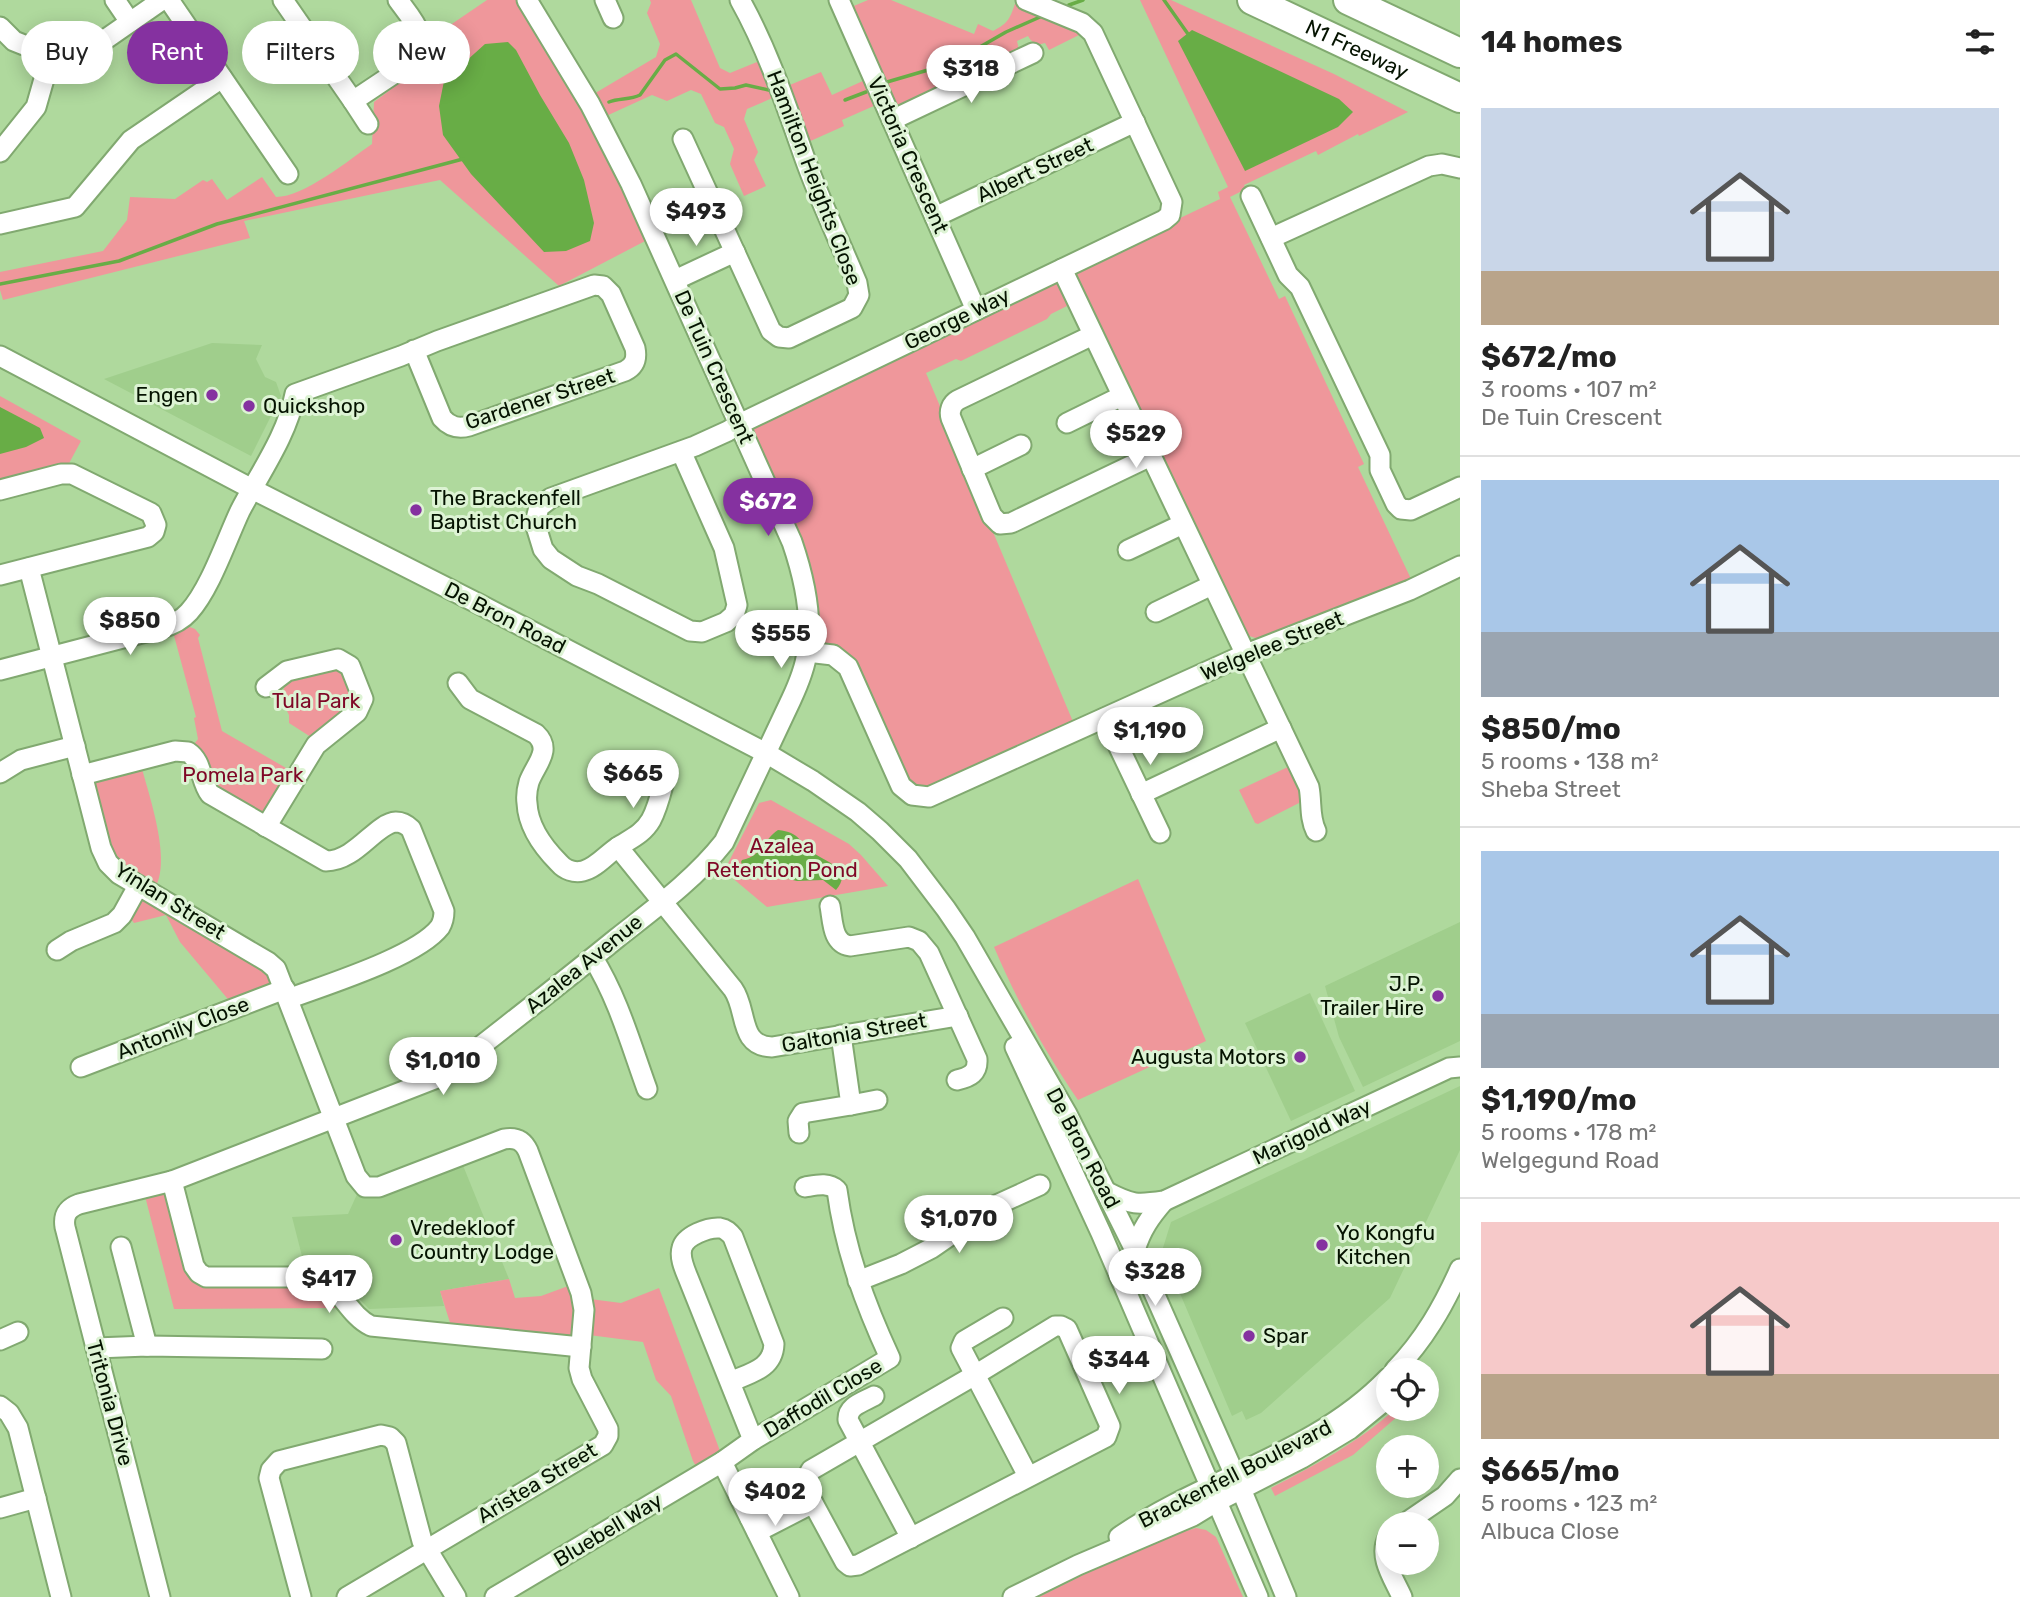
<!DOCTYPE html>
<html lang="en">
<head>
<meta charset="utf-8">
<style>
	:root { --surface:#fff; --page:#f2f2f2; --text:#222; --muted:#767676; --line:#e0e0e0; --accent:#8531a0 }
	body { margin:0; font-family:Rubik,sans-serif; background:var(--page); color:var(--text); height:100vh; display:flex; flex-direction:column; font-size:26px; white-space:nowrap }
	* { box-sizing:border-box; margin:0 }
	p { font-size:23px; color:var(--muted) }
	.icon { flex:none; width:38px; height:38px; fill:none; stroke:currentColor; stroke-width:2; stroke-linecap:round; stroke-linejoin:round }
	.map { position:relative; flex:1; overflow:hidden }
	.details { display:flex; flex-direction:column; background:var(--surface); width:560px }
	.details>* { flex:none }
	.top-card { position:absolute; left:21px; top:21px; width:665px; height:63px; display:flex; gap:14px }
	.controls { position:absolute; left:1376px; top:1358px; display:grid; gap:14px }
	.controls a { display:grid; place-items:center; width:63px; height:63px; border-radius:50%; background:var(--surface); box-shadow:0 4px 18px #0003; font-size:35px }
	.price { position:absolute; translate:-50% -60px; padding:0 16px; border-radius:24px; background:#fff; color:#222; font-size:23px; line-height:46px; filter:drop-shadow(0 2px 4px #0008) }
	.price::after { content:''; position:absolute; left:50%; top:42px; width:21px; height:16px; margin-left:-10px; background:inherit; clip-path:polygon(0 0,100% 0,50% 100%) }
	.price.active { background:var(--accent); color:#fff }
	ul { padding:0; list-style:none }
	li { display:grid; align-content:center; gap:14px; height:371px; padding:0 21px }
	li+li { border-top:2px solid var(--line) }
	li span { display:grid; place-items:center; height:217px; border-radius:0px; color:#555 }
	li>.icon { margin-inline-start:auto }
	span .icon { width:126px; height:126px; fill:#fffc; stroke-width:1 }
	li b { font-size:30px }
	h2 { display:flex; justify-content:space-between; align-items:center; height:84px; padding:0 21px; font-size:30px }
	.pill { padding:0 24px; border-radius:32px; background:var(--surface); box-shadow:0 4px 18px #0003; font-size:24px; line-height:63px }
	.pill.active { background:var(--accent); color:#fff }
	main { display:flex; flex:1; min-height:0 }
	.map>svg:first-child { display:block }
</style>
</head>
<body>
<main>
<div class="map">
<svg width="1460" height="1597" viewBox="0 0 1460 1597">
	<rect width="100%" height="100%" fill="#afd99d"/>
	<g fill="#a0ce8c">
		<path d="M212,343l50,2 -6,14 9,18 11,5 5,14 -30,60 -147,-77z"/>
		<path d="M1460,922v119l-97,46 -24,-50 -14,-51z"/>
		<path d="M1310,993l45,98 -64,30 -46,-98z"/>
		<path d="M1460,1086v64l-70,148 -129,115 -15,7 -4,-9 -10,5 -70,-165 9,-29z"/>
		<path d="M462,1163l47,116 -69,12 4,15 -75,3 -33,-34 -11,-8 -21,-3 -12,-47 56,-3 11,-24z"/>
	</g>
	<g fill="#ef979b">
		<path d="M487,0h31l72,119 59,120 -90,47 -119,-106 -196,41 6,17 -247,62 -3,-10v-18l103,-21 24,-31 3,-23 45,2 28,-19 4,2 5,-3 15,21 35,-23 14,20c28,0 73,-37 96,-53l2,-42 75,-56 -9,-14z"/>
		<path d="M650,0h41l29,68 10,5 27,-11 7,7 13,27 -30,13 -3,10 14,33 -4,8 12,26 -22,10 -14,-32 4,-15 -10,-22 -9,-4 -14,-29 -10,-4 -24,11 -15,-6 -48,22 -12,-22 64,-38 4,-13 -13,-31 4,-10z"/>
		<path d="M868,0h23l83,34 4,-10 15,7c16,-8 17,-13 23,-30l69,31 -36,18 -4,-7c-8,3 -13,0 -17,-7l-11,5 2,9 -121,57 -4,-1 -45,-98z"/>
		<path d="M1140,0h31l163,74 74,38 -49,24 -1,-2 -40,21 -2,-4 -72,34 2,4 -16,8 49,102 6,-3 79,168 -6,3 54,114 -153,58 -13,-4 -172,-358 1,-4 9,-9 136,-65 -2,-7 10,-5z"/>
		<path d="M821,72l11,23 33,-15 11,25 -34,15 2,6 -38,17 -21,-56z"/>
		<path d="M1051,281l8,1 14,21 -22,11 -4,5 -86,42 -5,-2 -30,14 148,351 -142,64 -17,-2 -7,-8 -42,-98 -27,-32 -15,-5 -7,-9 -10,-73 -27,-69 -27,-58v-7z"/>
		<path d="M0,396l81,45 -15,28 -66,16z"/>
		<path d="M187,626l8,3 5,6 -2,3 24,93 71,41 -29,42 -46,-22 -26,-45 6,-8 -4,-21 2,-1 -23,-85z"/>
		<path d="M339,665l19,34 -44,40 -25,-16v-8l-8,-16 5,-18z"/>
		<path d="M141,765c8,31 31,95 14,123l-41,-28 -21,-73 2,-5z"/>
		<path d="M1292,765c6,12 13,25 7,38l-41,21 -3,-1 -16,-33z"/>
		<path d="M771,800l78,44 12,11 27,31 -121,21 -43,-36 35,-68z"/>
		<path d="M1138,879l68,162 -128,59c-32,-46 -62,-101 -84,-153z"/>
		<path d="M147,900l120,70 5,13 -3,4 -37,17 -52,-62 -14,-27 -32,8 -6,-8 10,-13z"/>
		<path d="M159,1192l6,2 25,75 123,13 26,22 -3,4 -162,1 -29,-113z"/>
		<path d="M509,1279l6,19 26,-2 30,-11 6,27 -5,26 -120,-9 -12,-38z"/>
		<path d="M659,1288l61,163 -23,17 -4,-7 -22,-65 -15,-16 -13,-38 -54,-7 1,-36 31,4z"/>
		<path d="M1395,1409h11l-53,46 -78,41 -4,-8c44,-23 87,-45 124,-79z"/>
		<path d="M1196,1528l10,2 10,7 27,60h-204l108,-54z"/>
	</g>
	<g fill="#68ad46">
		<path d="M1192,30l147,69 14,13 -15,15 -93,44 -67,-130z"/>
		<path d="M508,42l8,8 24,45 29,48 15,37 10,43 -4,18 -24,10 -22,1 -73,-78 -28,-39 -4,-29 5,-25 41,-37z"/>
		<path d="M0,407l40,21 4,10 -18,9 -26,7z"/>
		<path d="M778,830c22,2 22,13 37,24 14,9 38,16 21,36l-13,-10 -26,1 -35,-8 -19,-7 -2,-4 1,-2c19,-3 22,-21 36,-30z"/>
	</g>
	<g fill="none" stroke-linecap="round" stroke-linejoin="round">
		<g stroke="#68ad46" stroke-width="3.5">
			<path d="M1164,0l24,34"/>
			<path d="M1069,5l14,-5"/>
			<path d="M887,82l65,-19 54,-31 34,-15"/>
			<path d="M845,100l21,-8"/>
			<path d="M609,102c10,-4 21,-2 31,-7l25,-35 11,-6 44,35 15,-1 11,-3 27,6"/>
			<path d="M0,284l119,-23 98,-37 246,-65"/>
		</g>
		<g stroke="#81a970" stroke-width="23">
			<g id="minor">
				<path d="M115,0l15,22"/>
				<path d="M169,0l119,174"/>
				<path d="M283,0l70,101 60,-40c20,-21 -2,-43 -15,-61"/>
				<path d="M605,0l8,18"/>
				<path d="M839,0l137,310"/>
				<path d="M0,27l14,14 10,4 47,10 9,-1 10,-4 72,-50"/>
				<path d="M353,101l15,23"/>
				<path d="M892,120l141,-67"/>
				<path d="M683,139l88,192 8,6 10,1 63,-30 7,-13 -2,-12c-17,-41 -37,-82 -52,-124 -19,-54 -37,-109 -65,-159"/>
				<path d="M0,152l36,-45 16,-56"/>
				<path d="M1251,196l37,79 12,12 80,168v15l16,34 5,5 10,1 49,-23"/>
				<path d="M935,217l200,-95"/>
				<path d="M0,224l75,-17 56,-67 91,-62"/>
				<path d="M1271,238l158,-72 13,-2 18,4"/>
				<path d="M1062,269l247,518c3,15 0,30 7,44"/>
				<path d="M675,280l60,-28"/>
				<path d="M1093,335l-135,65c-7,4 -9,11 -7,18l41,98 8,8 11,-1 140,-67"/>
				<path d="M0,356l252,133 227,115 287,149 47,28 45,31 22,19 28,28 38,50 19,28 102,177 68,136 106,239 45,108"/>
				<path d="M1067,423l55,-27"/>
				<path d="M681,451l43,97 13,57 -3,10 -8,7 -24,10 -12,-1 -92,-47 -21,-8 -26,-17 -8,-10 -8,-26 4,-16 12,-9 144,-52 33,-15 11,-7 425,-204 6,-5 2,-13 -79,-169 -11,-10 -56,-23"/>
				<path d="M972,469l49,-24"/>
				<path d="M0,490l61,-16h11l79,39 5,12 -2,7 -6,5 -148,38"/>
				<path d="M1128,550l55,-26"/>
				<path d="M29,568l72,280 7,15 11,11 149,88 8,7 80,207 9,11h14l125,-48c11,-2 19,1 24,12l53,142 3,17 -5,58 3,11 26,50v7l-5,9 -256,152"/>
				<path d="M1156,612l56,-27"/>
				<path d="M807,652l26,3 15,12 53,119 11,9 17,2 317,-143 164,-64 50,-24"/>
				<path d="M0,670l161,-42c11,-3 20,-7 28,-16 21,-23 37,-71 51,-101 19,-37 47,-75 55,-117l106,-38 36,-15 157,-56 9,1 8,8 24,54c2,10 0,18 -10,23l-156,55c-11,3 -19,1 -27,-8l-28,-68"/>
				<path d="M458,683l12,16 66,35c17,16 -1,31 -7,48 -2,7 -3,14 -2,21 1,24 16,44 32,60 6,7 15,10 24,8 13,-3 24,-17 35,-24 12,-8 25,-13 33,-27 6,-11 9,-23 12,-35"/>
				<path d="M1105,718l55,115"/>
				<path d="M0,773l21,-13 54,-14"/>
				<path d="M82,775l93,-24 13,1c15,10 12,29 22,42l116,67c30,0 50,-38 70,-39 6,0 11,3 15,7l33,82c0,6 -1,11 -4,16 -23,30 -115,58 -152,72"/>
				<path d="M1141,794l140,-66"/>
				<path d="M266,827l50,-82 41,-33 6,-13 -13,-33 -12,-7 -51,12 -21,16"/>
				<path d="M618,847l115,142c15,21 5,57 39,58l186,-31"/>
				<path d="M830,906c3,16 2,37 20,40l59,-9 10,4 10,12 48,106c1,14 -7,18 -20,21"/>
				<path d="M57,950l14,-9 43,-18 8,-8 16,-29"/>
				<path d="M593,958c25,40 38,87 54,131"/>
				<path d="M1015,1047l86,186 157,364"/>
				<path d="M81,1067l204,-78"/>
				<path d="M851,1105l26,-5"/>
				<path d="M799,1133l-1,-12 5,-8 48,-8 -10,-70"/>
				<path d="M172,1181l22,85 5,7 7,4h110c23,7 32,38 55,49l210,21"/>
				<path d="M1107,1192c25,13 30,13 57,9l285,-133 11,-1"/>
				<path d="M121,1247l26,99"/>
				<path d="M1135,1250c6,-20 15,-33 29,-49"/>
				<path d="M858,1281l43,-17 31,-16 58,-40 50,-23"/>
				<path d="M1003,1318l-39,23 -3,7 67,128"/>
				<path d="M1055,1326h6l6,3 43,97 -4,11 -248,128 -8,1 -5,-4 -39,-72 -1,-9 6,-11 164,-95z"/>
				<path d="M0,1340l18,-8"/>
				<path d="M96,1348l51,-2 175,3"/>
				<path d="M1395,1370c29,-30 48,-63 65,-101"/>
				<path d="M730,1382c20,-9 43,-13 44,-38l-41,-107c-4,-5 -7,-8 -13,-9 -12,-1 -35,8 -38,20 -3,10 3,22 7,32l64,160"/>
				<path d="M874,1396c-11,6 -27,10 -26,24l63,118"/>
				<path d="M0,1406l9,7 9,15 43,169"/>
				<path d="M722,1462l67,135"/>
				<path d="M0,1508l36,-10"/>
				<path d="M750,1518l56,-28"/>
				<path d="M1404,1524l41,-28 15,-17"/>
				<path d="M757,1532l56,-29"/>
				<path d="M1119,1537c86,-60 195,-82 269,-159"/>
				<path d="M1388,1538c-10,19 6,41 14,59"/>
				<path d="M160,1597l-95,-370c-2,-12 3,-19 14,-23l93,-23 265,-103 17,-11c55,-43 109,-85 163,-129 38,-30 77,-58 107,-96l67,-142c7,-15 14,-31 16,-48 6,-37 -3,-75 -15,-110l-161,-358 -41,-80 -63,-104"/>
				<path d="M301,1597l-32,-119 2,-8 8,-9 102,-26 9,2 6,6 26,98 34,56"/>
				<path d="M495,1597l227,-135 31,-22 137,-82c-25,-54 -45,-108 -53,-168 -9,-8 -20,-5 -32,-3"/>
				<path d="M1013,1597l65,-32 115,-49 23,-14 86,-44 48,-29 38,-31"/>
			</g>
		</g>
		<g stroke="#81a970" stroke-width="32">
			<g id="highway">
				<path id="s1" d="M1252,0l208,98"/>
				<path d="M1348,0l112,53"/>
			</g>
		</g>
		<use href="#minor" stroke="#fff" stroke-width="19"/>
		<use href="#highway" stroke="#fff" stroke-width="28"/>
	</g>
	<g fill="#8531a0" stroke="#ddf3d4" stroke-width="2.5">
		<circle cx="212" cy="395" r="7"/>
		<circle cx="249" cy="406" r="7"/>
		<circle cx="416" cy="510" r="7"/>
		<circle cx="1438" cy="996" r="7"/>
		<circle cx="1300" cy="1057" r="7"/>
		<circle cx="396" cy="1240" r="7"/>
		<circle cx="1322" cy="1245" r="7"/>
		<circle cx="1249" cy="1336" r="7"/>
	</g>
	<g text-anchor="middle" stroke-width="6" stroke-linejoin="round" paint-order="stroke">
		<g font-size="21" fill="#051301" stroke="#ddf3d4">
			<text dy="7" stroke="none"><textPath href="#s1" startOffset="116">N1 Freeway</textPath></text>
			<text transform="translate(908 155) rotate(66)" y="7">Victoria Crescent</text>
			<text transform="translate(1035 170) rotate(-25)" y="7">Albert Street</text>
			<text transform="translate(814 178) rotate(69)" y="7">Hamilton Heights Close</text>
			<text transform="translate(957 319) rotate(-26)" y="7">George Way</text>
			<text transform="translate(714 367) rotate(66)" y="7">De Tuin Crescent</text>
			<text transform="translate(540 399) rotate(-18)" y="7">Gardener Street</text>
			<text transform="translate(505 618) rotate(27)" y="7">De Bron Road</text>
			<text transform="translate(1272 646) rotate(-22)" y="7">Welgelee Street</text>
			<text transform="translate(170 901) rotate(32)" y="7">Yinlan Street</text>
			<text transform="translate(584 964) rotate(-39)" y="7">Azalea Avenue</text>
			<text transform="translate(183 1028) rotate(-21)" y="7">Antonily Close</text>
			<text transform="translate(854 1033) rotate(-10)" y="7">Galtonia Street</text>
			<text transform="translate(1312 1132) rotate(-25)" y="7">Marigold Way</text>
			<text transform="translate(1083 1148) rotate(62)" y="7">De Bron Road</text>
			<text transform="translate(823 1398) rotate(-31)" y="7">Daffodil Close</text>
			<text transform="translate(110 1403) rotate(75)" y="7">Tritonia Drive</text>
			<text transform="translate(1235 1474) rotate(-27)" y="7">Brackenfell Boulevard</text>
			<text transform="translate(537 1483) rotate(-31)" y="7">Aristea Street</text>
			<text transform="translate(608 1530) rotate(-31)" y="7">Bluebell Way</text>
		</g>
		<g font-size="21" fill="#051301" stroke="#ddf3d4" text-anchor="start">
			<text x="198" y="402" text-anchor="end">Engen</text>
			<text x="263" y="413">Quickshop</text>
			<text x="430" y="505">The Brackenfell<tspan x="430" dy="24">Baptist Church</tspan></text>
			<text x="1424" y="991" text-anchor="end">J.P.<tspan x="1424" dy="24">Trailer Hire</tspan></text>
			<text x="1286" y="1064" text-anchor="end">Augusta Motors</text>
			<text x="410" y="1235">Vredekloof<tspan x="410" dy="24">Country Lodge</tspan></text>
			<text x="1336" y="1240">Yo Kongfu<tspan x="1336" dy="24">Kitchen</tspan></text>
			<text x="1263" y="1343">Spar</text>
		</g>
		<g font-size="21" fill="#7f0726" stroke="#ddf3d4">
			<text x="316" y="708">Tula Park</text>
			<text x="243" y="782">Pomela Park</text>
			<text x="782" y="853">Azalea<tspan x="782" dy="24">Retention Pond</tspan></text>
		</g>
	</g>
</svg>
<div class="controls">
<a><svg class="icon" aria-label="locate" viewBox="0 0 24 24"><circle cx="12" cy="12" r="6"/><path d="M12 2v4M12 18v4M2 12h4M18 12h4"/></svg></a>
<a>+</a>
<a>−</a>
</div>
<b class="price" style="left:971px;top:105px">$318</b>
<b class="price" style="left:696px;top:248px">$493</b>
<b class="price" style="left:1136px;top:470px">$529</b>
<b class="price active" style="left:768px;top:538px">$672</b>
<b class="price" style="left:130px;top:657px">$850</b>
<b class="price" style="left:781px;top:670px">$555</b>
<b class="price" style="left:1150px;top:767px">$1,190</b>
<b class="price" style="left:633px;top:810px">$665</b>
<b class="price" style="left:443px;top:1097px">$1,010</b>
<b class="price" style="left:959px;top:1255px">$1,070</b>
<b class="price" style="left:1155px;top:1308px">$328</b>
<b class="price" style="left:329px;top:1315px">$417</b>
<b class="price" style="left:1119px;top:1396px">$344</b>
<b class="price" style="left:775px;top:1528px">$402</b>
<div class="top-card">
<a class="pill">Buy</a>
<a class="pill active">Rent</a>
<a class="pill">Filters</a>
<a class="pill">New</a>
</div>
</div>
<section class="details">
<h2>14 homes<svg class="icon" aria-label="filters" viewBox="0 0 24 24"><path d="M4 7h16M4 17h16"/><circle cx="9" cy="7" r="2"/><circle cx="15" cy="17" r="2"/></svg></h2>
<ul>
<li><span style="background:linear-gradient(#c9d6e8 75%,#b9a48a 0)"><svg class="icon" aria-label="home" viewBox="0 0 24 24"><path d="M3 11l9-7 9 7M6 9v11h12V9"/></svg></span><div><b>$672/mo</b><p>3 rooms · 107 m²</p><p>De Tuin Crescent</p></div></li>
<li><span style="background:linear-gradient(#a9c7e8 70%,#9aa5b1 0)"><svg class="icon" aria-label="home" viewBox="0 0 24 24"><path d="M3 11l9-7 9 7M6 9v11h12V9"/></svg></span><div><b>$850/mo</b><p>5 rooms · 138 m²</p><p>Sheba Street</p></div></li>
<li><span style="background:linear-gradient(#a9c7e8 75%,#9aa5b1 0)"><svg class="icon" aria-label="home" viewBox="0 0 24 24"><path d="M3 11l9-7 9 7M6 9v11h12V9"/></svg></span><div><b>$1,190/mo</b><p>5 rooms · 178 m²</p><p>Welgegund Road</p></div></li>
<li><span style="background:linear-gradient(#f6c9c9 70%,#b9a48a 0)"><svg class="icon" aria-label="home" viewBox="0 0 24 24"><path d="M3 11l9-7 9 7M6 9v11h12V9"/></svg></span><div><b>$665/mo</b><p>5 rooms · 123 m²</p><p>Albuca Close</p></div></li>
</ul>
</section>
</main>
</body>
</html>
